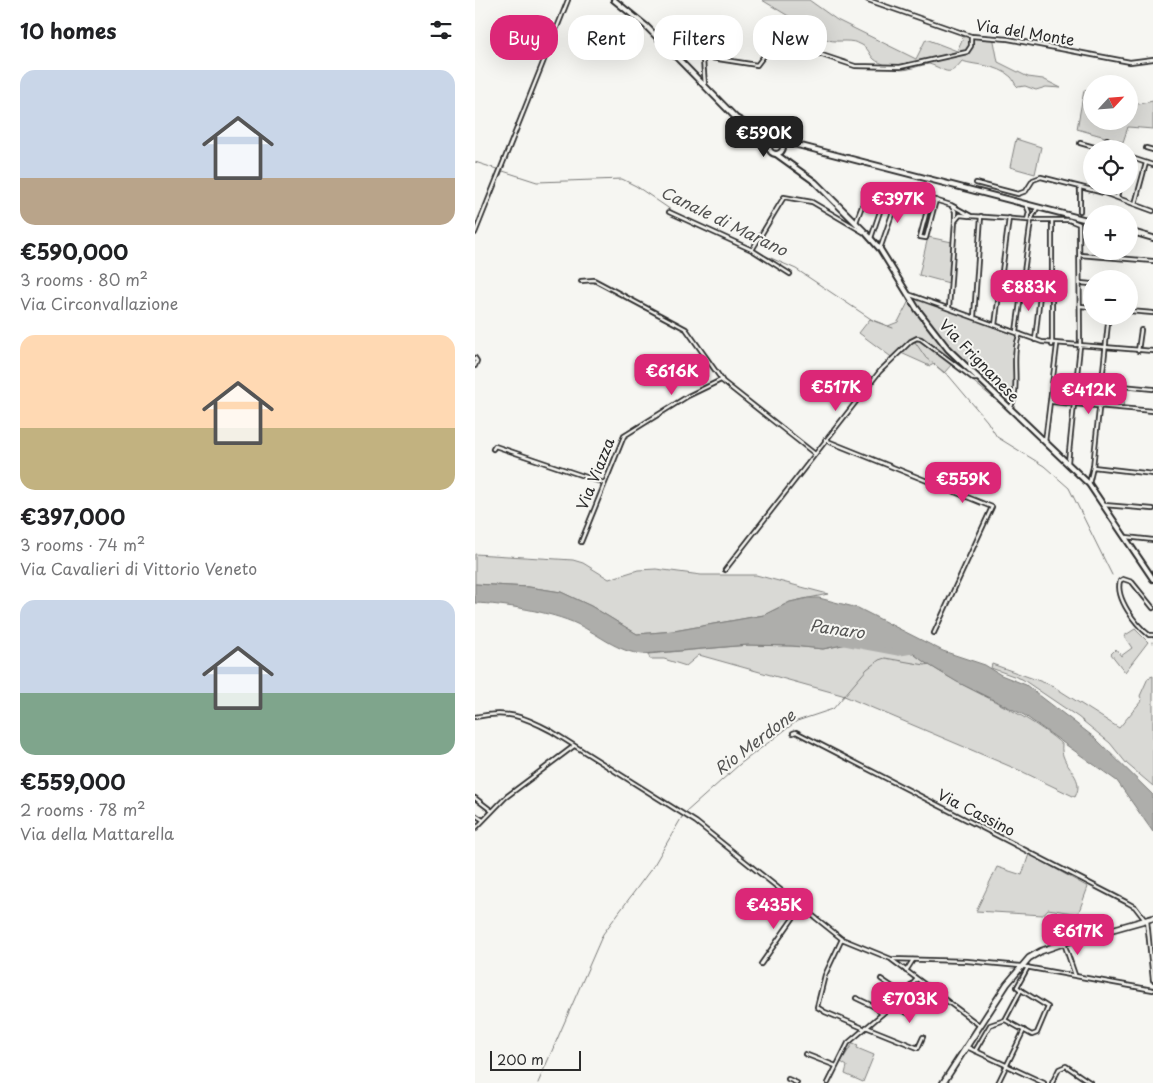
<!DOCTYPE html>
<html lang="en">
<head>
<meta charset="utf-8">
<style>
	:root { --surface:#fff; --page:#f6f6f6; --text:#202124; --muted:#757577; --accent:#db2777 }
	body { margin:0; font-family:"Playpen Sans",sans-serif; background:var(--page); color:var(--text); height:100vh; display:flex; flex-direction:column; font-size:19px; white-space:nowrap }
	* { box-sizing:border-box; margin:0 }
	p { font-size:16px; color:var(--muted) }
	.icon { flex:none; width:28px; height:28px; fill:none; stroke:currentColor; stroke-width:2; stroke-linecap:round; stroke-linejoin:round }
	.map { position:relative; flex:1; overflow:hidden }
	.sheet { display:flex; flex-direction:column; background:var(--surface); width:475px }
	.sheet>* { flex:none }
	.banner { position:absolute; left:15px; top:15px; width:475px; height:45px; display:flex; gap:10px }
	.needle { width:32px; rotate:64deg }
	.tools { position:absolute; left:608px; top:75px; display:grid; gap:10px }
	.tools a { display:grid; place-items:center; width:55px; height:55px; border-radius:50%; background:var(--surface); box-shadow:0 5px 20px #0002; font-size:25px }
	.scale { position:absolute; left:15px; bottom:12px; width:91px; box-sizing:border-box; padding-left:5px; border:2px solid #2b2b2b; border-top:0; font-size:14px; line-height:18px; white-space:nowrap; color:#2b2b2b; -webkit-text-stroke:4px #f6f6f2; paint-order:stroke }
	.price { position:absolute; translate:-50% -42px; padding:0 11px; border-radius:10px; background:var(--accent); color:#fff; font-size:16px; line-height:32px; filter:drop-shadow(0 1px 2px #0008) }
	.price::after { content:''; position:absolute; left:50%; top:30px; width:15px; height:11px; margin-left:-8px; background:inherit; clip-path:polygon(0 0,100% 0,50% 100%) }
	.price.current { background:#222; color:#fff }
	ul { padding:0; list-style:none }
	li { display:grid; align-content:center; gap:10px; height:265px; padding:0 20px }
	li span { display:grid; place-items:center; height:155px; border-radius:15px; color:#555 }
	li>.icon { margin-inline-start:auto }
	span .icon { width:90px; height:90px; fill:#fffc; stroke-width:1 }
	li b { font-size:21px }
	h2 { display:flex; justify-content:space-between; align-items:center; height:60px; padding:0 20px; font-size:21px }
	.pill { padding:0 18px; border-radius:20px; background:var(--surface); box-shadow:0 5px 20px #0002; font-size:18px; line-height:45px }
	.pill.current { background:var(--accent); color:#fff }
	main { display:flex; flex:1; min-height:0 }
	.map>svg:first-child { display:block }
</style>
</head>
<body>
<main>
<section class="sheet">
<h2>10 homes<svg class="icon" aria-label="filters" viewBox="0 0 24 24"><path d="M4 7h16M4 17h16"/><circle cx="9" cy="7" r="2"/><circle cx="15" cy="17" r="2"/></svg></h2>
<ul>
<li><span style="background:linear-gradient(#c9d6e8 70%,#b9a48a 0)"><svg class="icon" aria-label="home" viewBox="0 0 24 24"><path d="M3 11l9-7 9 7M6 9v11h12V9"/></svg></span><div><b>€590,000</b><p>3 rooms · 80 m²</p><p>Via Circonvallazione</p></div></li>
<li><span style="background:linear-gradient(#ffd9b3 60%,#c2b280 0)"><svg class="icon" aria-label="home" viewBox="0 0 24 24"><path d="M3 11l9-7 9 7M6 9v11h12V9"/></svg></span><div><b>€397,000</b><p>3 rooms · 74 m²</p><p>Via Cavalieri di Vittorio Veneto</p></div></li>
<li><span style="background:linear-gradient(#c9d6e8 60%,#7fa58c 0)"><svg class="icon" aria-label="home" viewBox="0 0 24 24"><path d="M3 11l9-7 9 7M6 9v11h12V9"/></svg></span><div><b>€559,000</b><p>2 rooms · 78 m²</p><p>Via della Mattarella</p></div></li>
</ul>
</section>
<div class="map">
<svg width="678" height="1083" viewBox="0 0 678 1083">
	<rect width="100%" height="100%" fill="#f6f6f2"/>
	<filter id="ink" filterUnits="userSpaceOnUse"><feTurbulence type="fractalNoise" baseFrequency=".02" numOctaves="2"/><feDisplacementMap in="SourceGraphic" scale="10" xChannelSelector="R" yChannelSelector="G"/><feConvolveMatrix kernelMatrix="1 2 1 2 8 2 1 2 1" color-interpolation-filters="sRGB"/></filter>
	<g filter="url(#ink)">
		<g fill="#d9d9d5" stroke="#828280">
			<path d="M287,0h47l28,20 79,39 10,-20 31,12 8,-18 28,3 5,26 30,15 15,2 18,9 -15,-1 -10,3 -11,-4 -7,1c-4,-3 -4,-7 -7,-10 -14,-13 -34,-11 -49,-16 -14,18 -16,8 -33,3 -20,3 -24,11 -44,1 -3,-2 -8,-3 -11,-6 -5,-5 -5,-10 -12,-14 -12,-7 -22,-2 -34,-5z"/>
			<path d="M609,90l7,2v29h38v-20l10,3 14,-3v28l-25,-2 -5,15 -46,-13z"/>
			<path d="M541,139l25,8 -6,27 -25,-7z"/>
			<path d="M453,237l24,5 -3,41 -30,-8z"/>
			<path d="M438,293l103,38v61l-6,18 -12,-8 -46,-38 -8,9 -10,-9 -4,2 -29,-13 -7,6 -35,-26 11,-14 18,7 10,-4z"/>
			<path d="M627,392l23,2 -2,13 -22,-2z"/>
			<path d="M0,554l98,6 10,3 26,16 29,-9 18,-1 45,6h55l72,19 -38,8 -26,13 -90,16 -37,3 -46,-28 -30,-14 -32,-5 -54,-3z"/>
			<path d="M660,629l13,13 -23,30 -14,-18 5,-5 5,7 11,-8 -8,-12z"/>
			<path d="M377,643l47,10 11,-2c47,38 105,53 152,93 -3,24 25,31 13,53l-54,-26 -179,-76 -143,-40 -13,11 -22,-7h-14l-2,-5 100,-9 44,1 31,3z"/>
			<path d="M517,664l59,21 68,43 23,-28 -2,-4 8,-18 5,-2v110l-26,-22 -17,-21 -32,-26 -56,-38 -31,-11z"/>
			<path d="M554,854l59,33 -10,27 -30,-5 -5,6 -67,-4 21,-44 25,8z"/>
			<path d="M378,1043l5,2 -1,3 17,7 -11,27 -18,-8 2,-8 -6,-4z"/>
		</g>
		<path fill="#aeaeab" stroke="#7a7a78" d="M0,584l54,3 32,5 30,14 46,28 37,-3 90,-16 26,-13 18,-4h11l39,10 85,43 42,14 16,10 25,10 69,53 58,57v37l-36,-51 -93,-66 -67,-33 -33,-20 -14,-11 -11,2 -47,-10 -29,6 -31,-3 -44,-1 -105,9c-26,-2 -43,-19 -66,-30 -25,-12 -74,-20 -102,-21z"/>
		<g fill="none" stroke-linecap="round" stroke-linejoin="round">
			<g stroke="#7a7a78" stroke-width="1">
				<path d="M0,162l62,20 85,-3 14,7 38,26 41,20"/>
				<path d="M282,252l39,17 78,52 19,7"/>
				<path d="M440,342l11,16 23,18 38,45 10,16 47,29 25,22 43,87"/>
				<path d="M678,642v1"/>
				<path d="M210,813l55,-49 57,-43 36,-12 34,-40 12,-9 6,-2 40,7 4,-1"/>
				<path d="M63,1083l65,-149 51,-69 28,-48"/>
			</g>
			<path stroke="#aeaeab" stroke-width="5.5" d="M365,642l59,11 18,-3"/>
			<g stroke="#2b2b2b" stroke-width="6">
				<g id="minor">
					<path d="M393,0l103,36 37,3 122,23 23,-3"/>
					<path d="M230,85l-2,-25 2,-3 52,8 15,-20 22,9h25l36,12 45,1 67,-15 4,-6v-10"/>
					<path d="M605,143l21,6"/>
					<path d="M671,148l7,2"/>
					<path d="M630,149l2,-10"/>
					<path d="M654,157l24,8"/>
					<path d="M501,183l42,11 8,-3 7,-11 8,-3 63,16 49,18"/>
					<path d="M642,197l3,-11"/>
					<path d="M455,199l-10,38 6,1 10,-38"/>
					<path d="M660,204l11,-41"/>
					<path d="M551,205l3,7 -2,8"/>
					<path d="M605,211v-24"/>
					<path d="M194,212l83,38 38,24"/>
					<path d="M480,221l5,-6 9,1"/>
					<path d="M577,221v124"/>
					<path d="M381,222l9,-24"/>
					<path d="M0,233l93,-233"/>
					<path d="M396,238l16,-47"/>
					<path d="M405,249l19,-55 6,-3 46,14 20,11 56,4h42l10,4 1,122 -12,116"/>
					<path d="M277,250l32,-53 28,5 51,30"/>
					<path d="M605,255l73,6"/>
					<path d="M106,281l13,-1 92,49 36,51"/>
					<path d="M605,283l11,1"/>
					<path d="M433,294l134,48 111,9"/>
					<path d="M605,306l11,1"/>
					<path d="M474,308l6,-87v-10l-3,-4"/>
					<path d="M654,311l24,2"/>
					<path d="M499,317l7,-101"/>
					<path d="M520,325l14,-107"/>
					<path d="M541,332l15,-112 6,-12"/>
					<path d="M560,340l6,-54"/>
					<path d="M663,351l3,-21"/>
					<path d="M0,358l2,3 -2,5"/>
					<path d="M626,384l52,5"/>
					<path d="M577,402l101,9"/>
					<path d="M535,409c12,-23 -1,-52 10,-75"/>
					<path d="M350,440l167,67 -58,126"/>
					<path d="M570,442l12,-97"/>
					<path d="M18,449l2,-3 109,37"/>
					<path d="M618,467l60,7"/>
					<path d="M614,484l4,-17 15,-144"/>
					<path d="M629,505l49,4"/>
					<path d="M651,537l27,3"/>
					<path d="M106,542l43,-106 64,-40 33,-16 94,74"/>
					<path d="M250,570l155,-199 31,-30 6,-3 4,1 53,40h5"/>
					<path d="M678,635h-4c-13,-10 -34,-37 -29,-54l3,-2 9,3 21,26"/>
					<path d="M0,717c32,-7 48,-1 76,14l145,91 146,117 49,20 76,2 53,5 133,24"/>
					<path d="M318,733l3,-1 330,170 9,5 10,13"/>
					<path d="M0,798l17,13"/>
					<path d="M0,815l8,5"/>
					<path d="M0,829l31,-32 68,-51"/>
					<path d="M672,920l6,60"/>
					<path d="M367,939l-17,36 -8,32 8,5 38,16"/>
					<path d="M589,943l11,32"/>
					<path d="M417,960l87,65"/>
					<path d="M286,964l40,-57"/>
					<path d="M431,971l7,-11"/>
					<path d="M406,979l22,15"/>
					<path d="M381,998l19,9 7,7"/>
					<path d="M417,1006l20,9 4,-10"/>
					<path d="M530,1020l27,15 5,-2 11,-26 -27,-17"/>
					<path d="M391,1027l52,21 5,-11"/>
					<path d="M492,1047l77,36"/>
					<path d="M500,1051l15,-26 15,-5 16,-30 -4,-3 11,-20"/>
					<path d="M330,1054l31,12"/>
					<path d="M313,1079l9,4"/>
					<path d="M353,1083l20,-40 47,-40 21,-23"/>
					<path d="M523,1083l26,-53"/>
					<path d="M577,1083l7,-14 7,-3 25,17"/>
				</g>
			</g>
			<g stroke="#2b2b2b" stroke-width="8">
				<g id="secondary">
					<path d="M139,0l32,26 90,92 39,22"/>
					<path d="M275,128l19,20"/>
					<circle cx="301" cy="147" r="7"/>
					<path d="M303,140l313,81"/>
					<path d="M301,154l39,28 50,50 15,17 37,60 31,40 141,135 64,95"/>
					<path d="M654,231l24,7"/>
				</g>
			</g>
			<g stroke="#2b2b2b" stroke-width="8">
				<path id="primary" d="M468,1083l64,-99 22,-26 12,-7 23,-8 89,-25"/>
			</g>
			<use href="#minor" stroke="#f6f6f2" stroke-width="2.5"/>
			<use href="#secondary" stroke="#f6f6f2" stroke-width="4"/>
			<use href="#primary" stroke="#f6f6f2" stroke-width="4.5"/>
		</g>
	</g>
	<g text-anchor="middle" stroke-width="4" stroke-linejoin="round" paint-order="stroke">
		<g font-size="15" fill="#2b2b2b" stroke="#f6f6f2">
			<text transform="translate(550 33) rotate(9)" y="5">Via del Monte</text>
			<text transform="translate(504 361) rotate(46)" y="5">Via Frignanese</text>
			<text transform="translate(121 474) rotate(-68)" y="5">Via Viazza</text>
			<text transform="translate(501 813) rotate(27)" y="5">Via Cassino</text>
		</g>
		<g font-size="16" font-style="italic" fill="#525251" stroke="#f6f6f2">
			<text transform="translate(249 221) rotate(26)" y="6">Canale di Marano</text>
			<text transform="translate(362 629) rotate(8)" y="6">Panaro</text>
			<text transform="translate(280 742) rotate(-37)" y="6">Rio Merdone</text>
		</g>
	</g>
</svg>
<div class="tools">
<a><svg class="needle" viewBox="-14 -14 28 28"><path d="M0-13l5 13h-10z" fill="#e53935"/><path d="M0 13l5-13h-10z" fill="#757577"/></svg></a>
<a><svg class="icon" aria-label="locate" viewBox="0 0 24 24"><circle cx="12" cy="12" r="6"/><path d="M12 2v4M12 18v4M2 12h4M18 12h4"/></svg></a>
<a>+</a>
<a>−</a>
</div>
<div class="scale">200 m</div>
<b class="price current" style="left:289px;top:158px">€590K</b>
<b class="price" style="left:423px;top:224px">€397K</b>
<b class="price" style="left:554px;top:312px">€883K</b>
<b class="price" style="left:197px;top:396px">€616K</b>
<b class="price" style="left:361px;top:412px">€517K</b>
<b class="price" style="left:614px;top:415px">€412K</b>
<b class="price" style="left:488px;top:504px">€559K</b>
<b class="price" style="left:299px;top:930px">€435K</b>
<b class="price" style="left:603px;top:956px">€617K</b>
<b class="price" style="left:435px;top:1024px">€703K</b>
<div class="banner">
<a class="pill current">Buy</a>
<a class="pill">Rent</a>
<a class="pill">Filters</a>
<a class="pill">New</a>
</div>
</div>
</main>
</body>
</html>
